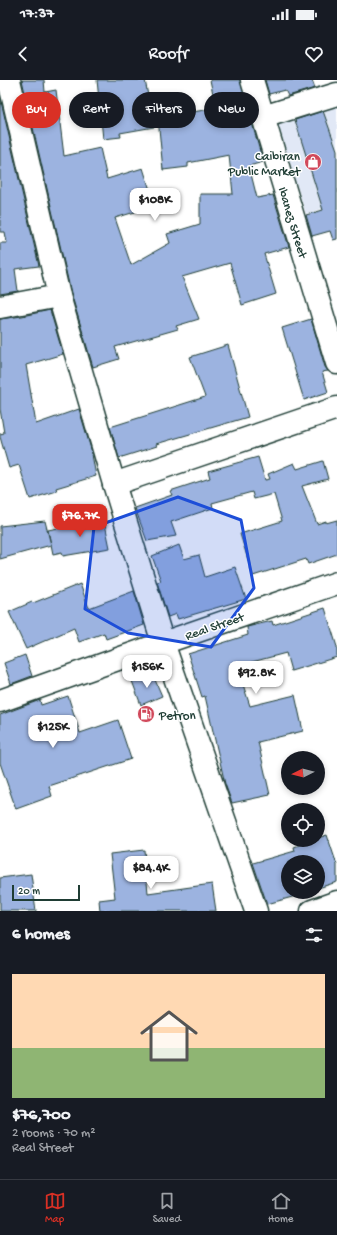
<!DOCTYPE html>
<html lang="en">
<head>
<meta charset="utf-8">
<style>
	:root { --surface:#171b24; --page:#20242c; --text:#f1f3f6; --muted:#9ea1a6; --line:#363941; --accent:#d93025 }
	body { margin:0; font-family:"Gochi Hand",sans-serif; background:var(--page); color:var(--text); height:100vh; display:flex; flex-direction:column; font-size:15px; white-space:nowrap }
	* { box-sizing:border-box; margin:0 }
	p { font-size:13px; color:var(--muted) }
	.icon { flex:none; width:22px; height:22px; fill:none; stroke:currentColor; stroke-width:2; stroke-linecap:round; stroke-linejoin:round }
	.map { position:relative; height:831px; overflow:hidden }
	.panel { display:flex; flex-direction:column; background:var(--surface); flex:1 }
	.panel>* { flex:none }
	.guide { position:absolute; left:12px; top:12px; width:313px; height:36px; display:flex; gap:8px }
	.needle { width:26px; rotate:264deg }
	.fabs { position:absolute; left:281px; top:671px; display:grid; gap:8px }
	.fabs a { display:grid; place-items:center; width:44px; height:44px; border-radius:50%; background:var(--surface); box-shadow:0 2px 6px #0003; font-size:20px }
	.scale { position:absolute; left:12px; bottom:10px; width:68px; box-sizing:border-box; padding-left:4px; border:2px solid #1f3d34; border-top:0; font-size:11px; line-height:14px; white-space:nowrap; color:#1f3d34; -webkit-text-stroke:3px #fff; paint-order:stroke }
	.price { position:absolute; translate:-50% -34px; padding:0 9px; border-radius:8px; background:#fff; color:#222; font-size:13px; line-height:26px; filter:drop-shadow(0 1px 2px #0008) }
	.price::after { content:''; position:absolute; left:50%; top:24px; width:12px; height:9px; margin-left:-6px; background:inherit; clip-path:polygon(0 0,100% 0,50% 100%) }
	.price.active { background:var(--accent); color:#fff }
	ul { padding:0; list-style:none }
	li { display:grid; align-content:center; gap:8px; height:212px; padding:0 12px }
	li span { display:grid; place-items:center; height:124px; border-radius:0px; color:#555 }
	li>.icon { margin-inline-start:auto }
	span .icon { width:72px; height:72px; fill:#fffc; stroke-width:1 }
	li b { font-size:17px }
	h2 { display:flex; justify-content:space-between; align-items:center; height:48px; padding:0 12px; font-size:17px }
	.pill { padding:0 14px; border-radius:18px; background:var(--surface); box-shadow:0 2px 6px #0003; font-size:14px; line-height:36px }
	.pill.active { background:var(--accent); color:#fff }
	.status { display:flex; justify-content:space-between; align-items:center; height:28px; padding:0 20px; background:var(--surface); direction:ltr }
	.status svg { height:11px; fill:currentColor }
	header { display:flex; justify-content:space-between; align-items:center; height:52px; padding:0 12px; background:var(--surface); font-size:18px; font-weight:600 }
	.tab-bar { display:flex; justify-content:space-around; align-items:center; height:56px; border-top:1px solid var(--line); background:var(--surface); font-size:11px; color:var(--muted) }
	.tab-bar a { display:grid; justify-items:center; gap:2px }
	.tab-bar .active { color:var(--accent) }
	.map>svg:first-child { display:block }
</style>
</head>
<body>
<div class="status"><b>17:37</b><svg viewBox="0 0 49 12"><path d="M0 12V9h3v3zM5 12V6h3v6zM10 12V3h3v9zM15 12V0h3v12zM26 1h20v11H26zM47 4h2v5h-2z"/></svg></div>
<header><svg class="icon" aria-label="back" viewBox="0 0 24 24"><path d="M15 5l-7 7 7 7"/></svg>Roofr<svg class="icon" aria-label="heart" viewBox="0 0 24 24"><path d="M12 20l-8-8c-3-5 5-10 8-4 3-6 11-1 8 4z"/></svg></header>
<div class="map">
<svg width="337" height="831" viewBox="0 0 337 831">
	<rect width="100%" height="100%" fill="#fff"/>
	<filter id="ink" filterUnits="userSpaceOnUse"><feTurbulence type="fractalNoise" baseFrequency=".025" numOctaves="2"/><feDisplacementMap in="SourceGraphic" scale="8" xChannelSelector="R" yChannelSelector="G"/><feConvolveMatrix kernelMatrix="1 2 1 2 8 2 1 2 1" color-interpolation-filters="sRGB"/></filter>
	<g filter="url(#ink)">
		<path fill="#e1e8f6" d="M337,20v104l-31,10 -30,-94z"/>
		<g fill="#9cb3e0" stroke="#1f3d34">
			<path d="M22,0h22l1,12 11,-2 8,66 36,-8 7,31 36,-11 12,38 -40,12 16,47 39,-22 -3,-9 33,-10v-30h33l-4,-39 -41,8v4l-25,3 -5,-52 58,-10 -6,-28h30l23,82 -14,4 8,32 16,-3 16,52 -25,7 12,40 -34,11 -12,-42 -48,14 17,42 -23,7 2,3 -63,18 4,12 -26,8 -22,-74z"/>
			<path d="M97,0h48l9,47 -34,6 1,4 -18,2z"/>
			<path d="M265,0h47l3,8 -27,8 -3,-6 -16,4z"/>
			<path d="M0,17l39,169 -24,3 3,22 -18,3v-51h7l-2,-11h-5z"/>
			<path d="M323,31l14,39v89l-4,1 -3,-9 -18,5 -6,-21 17,-5 -28,-90z"/>
			<path d="M50,230l13,44 -37,11 10,59 43,-15 12,40 5,27 -40,12 1,3 -27,8 -11,-34 -10,3 -9,-31v-3l4,-1 -4,-24v-90l22,-3z"/>
			<path d="M311,239l14,48 3,4 -6,1 6,20 -24,8 -22,-72z"/>
			<path d="M228,265l20,72 -92,27 1,2 -38,12 -9,-31 95,-30 -15,-40z"/>
			<path d="M258,377l7,23 5,-1 -2,-5 26,-11 3,6 26,-8 5,18 -26,7 15,38 9,-3v2l11,-3v34l-29,10 -2,-5 -53,17 -13,-42 42,-13 -8,-27 -20,5 -2,-7 -40,11 1,5 -42,14 5,14 -29,5 -12,-33 37,-13 -2,-4 40,-13 -2,-7z"/>
			<path d="M104,439l6,29 -47,8 -1,-4 -9,2 -5,-24z"/>
			<path d="M45,441l6,24 -51,14v-33z"/>
			<path d="M179,465l5,14 15,-4 6,22 30,-10 11,32 -68,20 -2,-5 -8,3 -11,-35 4,-1 -9,-25z"/>
			<path d="M80,504l9,24 45,-17 10,34 -38,14 -2,-6 -25,9 -5,-14 -48,21 -17,-37 23,-10 1,1z"/>
			<path d="M325,528l12,39v10l-46,14 -5,-18 -49,13 13,40 45,-11 8,36 -45,11 12,53 -38,8 -7,-19 -20,-88 -3,1 -14,-43 60,-19 -1,-8 25,-6 1,4z"/>
			<path d="M25,575l7,21 -21,8 -7,-21z"/>
			<path d="M152,593l10,23 -21,9 -9,-24z"/>
			<path d="M68,616l12,37 38,-13 13,39 -82,27 3,10 -36,13 -16,-46v-48l40,-15 1,5z"/>
			<path d="M327,755l10,30v17l-19,6v-26h-30v30h17l-9,3v1l-29,8 -14,-41 42,-12 -1,-4 19,-7h5v-2z"/>
			<path d="M144,770l4,43 64,-9 4,27h-116l-1,-11 16,-2 -5,-44z"/>
			<path d="M31,794l5,37h-36v-33z"/>
		</g>
		<g fill="none" stroke-linecap="round" stroke-linejoin="round">
			<g stroke="#1f3d34" stroke-width="25">
				<g id="minor">
					<path d="M9,0l50,216 55,188 49,159 93,268"/>
					<path d="M252,0l85,283"/>
					<path d="M263,37l74,-23"/>
					<path d="M0,227l59,-11"/>
					<path d="M114,404l223,-76"/>
					<path d="M0,621l163,-58 174,-60"/>
					<path d="M312,831l25,-9"/>
				</g>
			</g>
			<use href="#minor" stroke="#fff" stroke-width="22"/>
		</g>
	</g>
	<path fill="#1d4ed8" fill-opacity="0.2" stroke="#1d4ed8" stroke-width="3" stroke-linejoin="round" d="M178,417l63,23 13,68 -43,59 -83,-14 -43,-24 9,-82z"/>
	<defs>
		<g id="shop-disc" transform="scale(0.9)"><circle r="9.5" fill="#d1495b" stroke="#fff"/><path d="M-5-2.5h2.3a2.7 3.5 0 0 1 5.4 0H5L5.5 6h-11ZM-1.5-2.5h3a1.5 2.3 0 0 0-3 0Z" fill="#fff"/></g>
		<g id="fuel-disc" transform="scale(0.9)"><circle r="9.5" fill="#d1495b" stroke="#fff"/><path d="M-5.5-6h7V0h2V4h1.3V-2.5L3-4.5l.8-.8L6-3V5H2.5V1h-1V6h-7ZM-4.2-4.7v3.2H.2V-4.7Z" fill="#fff"/></g>
	</defs>
	<g fill-rule="evenodd">
		<use href="#shop-disc" x="313" y="82"/>
		<use href="#fuel-disc" x="146" y="634"/>
	</g>
	<g text-anchor="middle" stroke-width="3" stroke-linejoin="round" paint-order="stroke">
		<g font-size="13" fill="#1f3d34" stroke="#fff" text-anchor="end">
			<text x="300" y="80">Caibiran<tspan x="300" dy="15">Public Market</tspan></text>
			<text x="159" y="639" text-anchor="start">Petron</text>
		</g>
		<g font-size="13" fill="#1f3d34" stroke="#fff">
			<text transform="translate(294 142) rotate(73)" y="5">Ibanez Street</text>
			<text transform="translate(214 545) rotate(-19)" y="5">Real Street</text>
		</g>
	</g>
</svg>
<div class="fabs">
<a><svg class="needle" viewBox="-14 -14 28 28"><path d="M0-13l5 13h-10z" fill="#e53935"/><path d="M0 13l5-13h-10z" fill="#9ea1a6"/></svg></a>
<a><svg class="icon" aria-label="locate" viewBox="0 0 24 24"><circle cx="12" cy="12" r="6"/><path d="M12 2v4M12 18v4M2 12h4M18 12h4"/></svg></a>
<a><svg class="icon" aria-label="layers" viewBox="0 0 24 24"><path d="M12 4l9 5-9 5-9-5zM3 14l9 5 9-5"/></svg></a>
</div>
<div class="scale">20 m</div>
<b class="price" style="left:155px;top:142px">$108K</b>
<b class="price active" style="left:80px;top:458px">$76.7K</b>
<b class="price" style="left:147px;top:609px">$156K</b>
<b class="price" style="left:256px;top:615px">$92.8K</b>
<b class="price" style="left:53px;top:669px">$125K</b>
<b class="price" style="left:151px;top:810px">$84.4K</b>
<div class="guide">
<a class="pill active">Buy</a>
<a class="pill">Rent</a>
<a class="pill">Filters</a>
<a class="pill">New</a>
</div>
</div>
<section class="panel">
<h2>6 homes<svg class="icon" aria-label="filters" viewBox="0 0 24 24"><path d="M4 7h16M4 17h16"/><circle cx="9" cy="7" r="2"/><circle cx="15" cy="17" r="2"/></svg></h2>
<ul>
<li><span style="background:linear-gradient(#ffd9b3 60%,#8fb573 0)"><svg class="icon" aria-label="home" viewBox="0 0 24 24"><path d="M3 11l9-7 9 7M6 9v11h12V9"/></svg></span><div><b>$76,700</b><p>2 rooms · 70 m²</p><p>Real Street</p></div></li>
</ul>
</section>
<nav class="tab-bar">
<a class="active"><svg class="icon" aria-label="map" viewBox="0 0 24 24"><path d="M3 6l6-2 6 2 6-2v14l-6 2-6-2-6 2zM9 4v14M15 6v14"/></svg>Map</a>
<a><svg class="icon" aria-label="saved" viewBox="0 0 24 24"><path d="M7 4h10v16l-5-4-5 4z"/></svg>Saved</a>
<a><svg class="icon" aria-label="home" viewBox="0 0 24 24"><path d="M3 11l9-7 9 7M6 9v11h12V9"/></svg>Home</a>
</nav>
</body>
</html>
